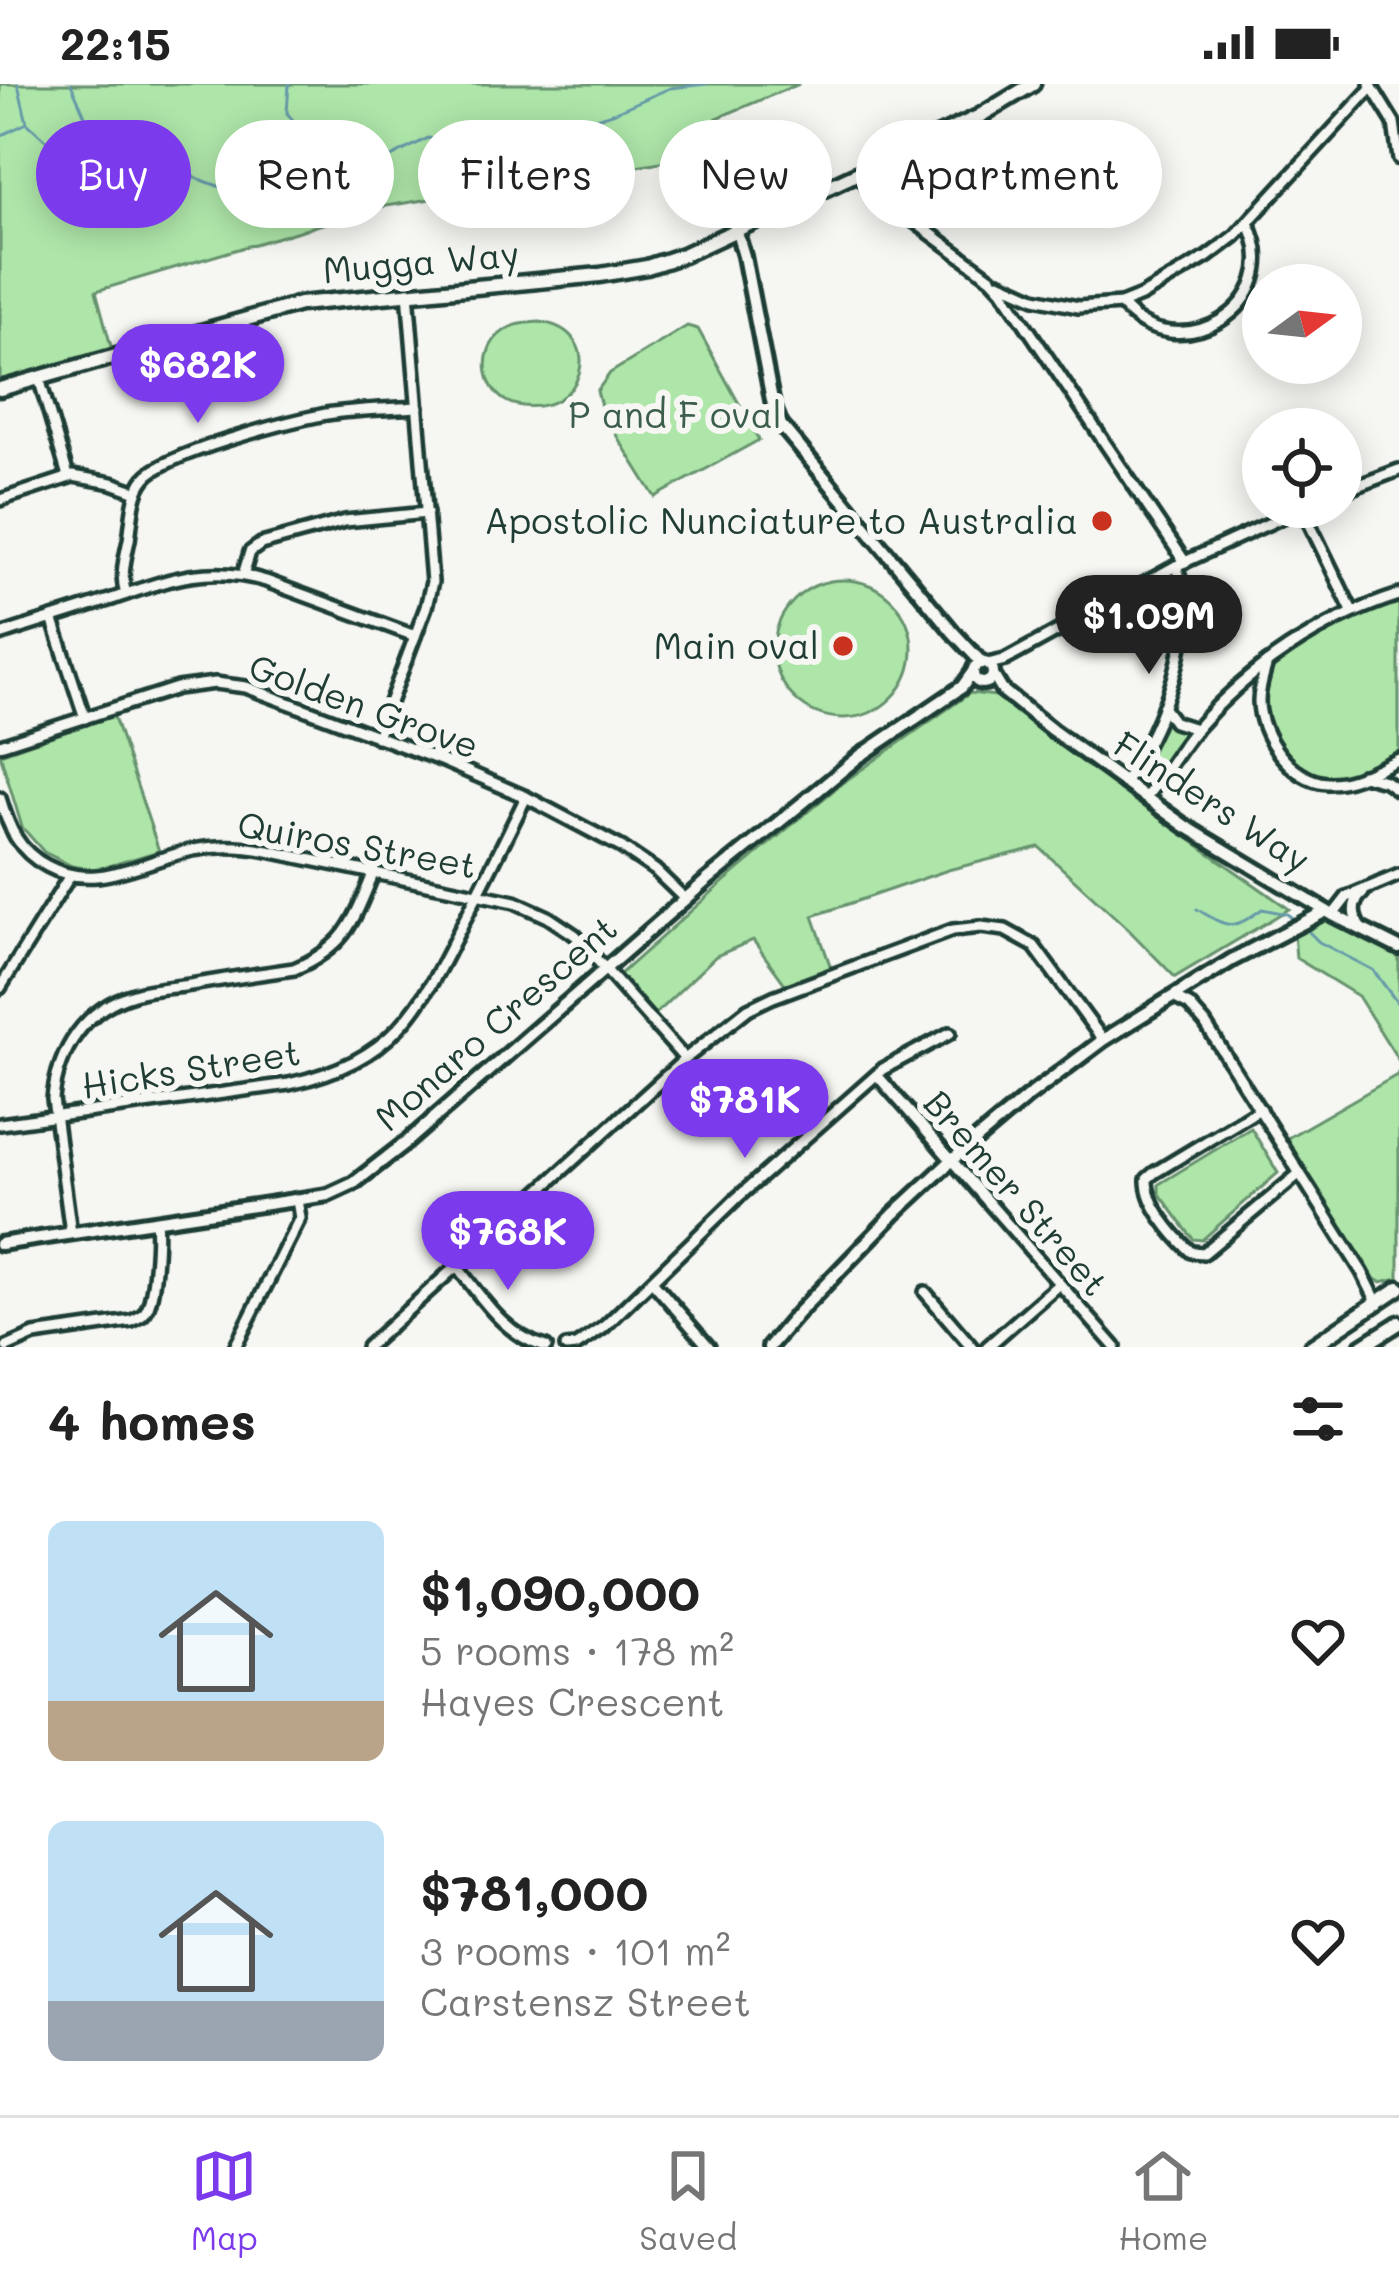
<!DOCTYPE html>
<html lang="en">
<head>
<meta charset="utf-8">
<style>
	:root { --surface:#fff; --page:#f2f2f2; --text:#222; --muted:#767676; --line:#e0e0e0; --accent:#7c3aed }
	body { margin:0; font-family:Mali,sans-serif; background:var(--page); color:var(--text); height:100vh; display:flex; flex-direction:column; font-size:45px; white-space:nowrap }
	* { box-sizing:border-box; margin:0 }
	p { font-size:39px; color:var(--muted) }
	.icon { flex:none; width:66px; height:66px; fill:none; stroke:currentColor; stroke-width:2; stroke-linecap:round; stroke-linejoin:round }
	.map { position:relative; height:1263px; overflow:hidden }
	.sheet { display:flex; flex-direction:column; background:var(--surface); flex:1 }
	.sheet>* { flex:none }
	.guide { position:absolute; left:36px; top:36px; width:1329px; height:108px; display:flex; gap:24px }
	.needle { width:78px; rotate:75deg }
	.fabs { position:absolute; left:1242px; top:180px; display:grid; gap:24px }
	.fabs a { display:grid; place-items:center; width:120px; height:120px; border-radius:50%; background:var(--surface); box-shadow:0 6px 30px #0003; font-size:60px }
	.price { position:absolute; translate:-50% -102px; padding:0 27px; border-radius:42px; background:var(--accent); color:#fff; font-size:39px; line-height:78px; filter:drop-shadow(0 3px 6px #0008) }
	.price::after { content:''; position:absolute; left:50%; top:72px; width:36px; height:27px; margin-left:-18px; background:inherit; clip-path:polygon(0 0,100% 0,50% 100%) }
	.price.on { background:#222; color:#fff }
	ul { padding:0; list-style:none }
	li { display:flex; align-items:center; gap:36px; height:300px; padding:0 48px }
	li span { display:grid; place-items:center; flex:none; width:336px; height:240px; border-radius:18px; color:#555 }
	li>.icon { margin-inline-start:auto }
	span .icon { width:144px; height:144px; fill:#fffc; stroke-width:1 }
	li b { font-size:51px }
	h2 { display:flex; justify-content:space-between; align-items:center; height:144px; padding:0 48px; font-size:51px }
	.chip { padding:0 42px; border-radius:54px; background:var(--surface); box-shadow:0 6px 30px #0003; font-size:42px; line-height:108px }
	.chip.on { background:var(--accent); color:#fff }
	.status { display:flex; justify-content:space-between; align-items:center; height:84px; padding:0 60px; background:var(--surface); direction:ltr }
	.status svg { height:33px; fill:currentColor }
	.tabs { display:flex; justify-content:space-around; align-items:center; height:168px; border-top:3px solid var(--line); background:var(--surface); font-size:33px; color:var(--muted) }
	.tabs a { display:grid; justify-items:center; gap:6px }
	.tabs .on { color:var(--accent) }
	.map>svg:first-child { display:block }
</style>
</head>
<body>
<div class="status"><b>22:15</b><svg viewBox="0 0 49 12"><path d="M0 12V9h3v3zM5 12V6h3v6zM10 12V3h3v9zM15 12V0h3v12zM26 1h20v11H26zM47 4h2v5h-2z"/></svg></div>
<div class="map">
<svg width="1399" height="1263" viewBox="0 0 1399 1263">
	<rect width="100%" height="100%" fill="#f6f6f2"/>
	<filter id="ink" filterUnits="userSpaceOnUse"><feTurbulence type="fractalNoise" baseFrequency=".00833" numOctaves="2"/><feDisplacementMap in="SourceGraphic" scale="24" xChannelSelector="R" yChannelSelector="G"/><feConvolveMatrix kernelMatrix="1 2 1 2 8 2 1 2 1" color-interpolation-filters="sRGB"/></filter>
	<g filter="url(#ink)">
		<g fill="#aee6a9" stroke="#66926e" stroke-width="3">
			<path d="M0,0h799l-82,34 42,96 -35,15 -31,-72 -313,50 -284,84 16,59 -112,32z"/>
			<path d="M540,238c68,9 45,97 -23,83 -34,-7 -42,-55 -13,-74 11,-8 23,-8 36,-9z"/>
			<path d="M687,242l11,3 61,111 -104,57 -52,-83 -6,-23 13,-18z"/>
			<circle cx="843" cy="565" r="69"/>
			<path d="M1399,513v158c-22,10 -53,29 -78,24 -42,-9 -74,-74 -50,-111 17,-27 97,-58 128,-71z"/>
			<path d="M970,609l27,3 131,100 161,113 -114,68 -47,-48 -89,-82 -91,23 -135,46 18,52 -44,19 -34,-47 -37,16 -64,61 -34,-41 109,-97 114,-95z"/>
			<path d="M113,630l46,137 -63,19 -24,-4 -28,-14 -22,-25 -22,-73z"/>
			<path d="M1164,633l12,11 14,5 -42,55 -8,-1 -5,-7v-5z"/>
			<path d="M1327,835l72,35v107l-41,-65 -62,-38 -2,-24z"/>
			<path d="M1399,987v207l-18,4 -6,-3 -91,-139 113,-65z"/>
			<path d="M1251,1044l27,45 -76,67 -9,-1 -34,-46v-9z"/>
		</g>
		<g fill="none" stroke-linecap="round" stroke-linejoin="round">
			<g stroke="#669aa9" stroke-width="3">
				<path d="M18,0l9,39 25,23 33,14 16,16 12,3 32,-6"/>
				<path d="M71,0l22,50 28,30 34,9 31,1 40,15 94,-32"/>
				<path d="M289,0l-2,29 35,43 46,13 60,-31 66,13 121,-39 55,-24 37,-4"/>
				<path d="M0,52l25,-12"/>
				<path d="M1000,93l3,-8"/>
				<path d="M998,114l2,12"/>
				<path d="M1197,825c31,19 35,22 65,0l25,5 9,7"/>
				<path d="M1304,843l15,15 54,28 26,35"/>
			</g>
			<g stroke="#1f3d34" stroke-width="18">
				<g id="minor">
					<path d="M1370,0l24,39 5,36"/>
					<path d="M858,89l12,16 121,89 11,12 183,272"/>
					<path d="M999,198l36,16 43,9 43,-3 20,-8 66,-39 28,-21 137,-149"/>
					<path d="M1121,220c55,69 170,1 127,-81"/>
					<path d="M39,294l29,98"/>
					<path d="M1341,408l58,-22"/>
					<path d="M0,416l73,-24 39,7 25,9"/>
					<path d="M1302,424l50,103"/>
					<path d="M243,491l7,-23 11,-8 84,-23 82,-8"/>
					<path d="M126,510c-6,-18 -1,-35 3,-54 3,-19 3,-47 16,-62 20,-25 146,-57 181,-64 30,-5 62,-5 92,-7"/>
					<path d="M52,534l33,100"/>
					<path d="M0,551c36,-12 73,-23 109,-35 56,-19 97,-37 157,-19l149,55"/>
					<path d="M1267,579c-3,12 -8,25 -8,38 0,34 32,80 68,82 25,1 50,-14 72,-24"/>
					<path d="M988,580l17,-4 171,-94 129,-59"/>
					<path d="M1163,623l11,15 22,7"/>
					<path d="M377,653l49,-130 6,-25 -24,-290"/>
					<path d="M0,661l177,-57 38,-5 31,4 197,74 83,36 95,50 34,23 30,29"/>
					<path d="M1362,691l23,6 14,10"/>
					<path d="M1124,699c36,-54 78,-152 52,-217"/>
					<path d="M0,714c9,30 18,53 47,68 49,27 96,-6 146,-16 25,-5 50,-4 75,1l247,51 33,15 27,18 110,124"/>
					<path d="M1145,714c19,-21 32,-47 51,-69 54,-62 125,-109 203,-134"/>
					<path d="M1333,831l14,-18 52,-22"/>
					<path d="M1362,846c-9,-12 -12,-26 1,-37"/>
					<path d="M0,904l69,-111"/>
					<path d="M1173,913l16,8 16,18 157,249 15,30"/>
					<path d="M877,991l238,272"/>
					<path d="M1260,1025l-106,64 -7,6c-1,25 26,56 44,73l13,1 96,-80"/>
					<path d="M0,1040l289,-40c105,-24 130,-72 175,-163 21,-41 42,-83 62,-124"/>
					<path d="M71,1149l-18,-134c5,-49 32,-91 81,-105 18,-6 38,-6 56,-9 35,-6 69,-11 104,-16 51,-22 59,-46 79,-95"/>
					<path d="M456,1181c25,32 49,71 90,82"/>
					<path d="M652,1197l57,66"/>
					<path d="M925,1208l47,55"/>
					<path d="M7,1263l27,-12 98,-14c7,-4 11,-4 15,-12 8,-16 11,-70 9,-88"/>
					<path d="M235,1263l65,-129 -3,-18"/>
					<path d="M367,1263l318,-288 63,-50 25,-12 180,-67 28,-3 24,3 29,16 69,94"/>
					<path d="M566,1263l10,-1 27,-18 134,-130 146,-129 67,-36"/>
					<path d="M987,1263l72,-63"/>
				</g>
			</g>
			<g stroke="#1f3d34" stroke-width="20">
				<g id="tertiary">
					<path d="M736,145l8,27 29,149 8,20 172,207 29,31"/>
					<circle cx="983" cy="589" r="10"/>
					<path d="M993,591l9,15 50,40 133,96 148,89 66,33"/>
					<path d="M0,1160l328,-49 26,-12 54,-42 298,-260 94,-76 60,-49 102,-69 10,-14"/>
					<path d="M769,1263l29,-34 96,-99 57,-53 75,-63 77,-58 129,-80 94,-49"/>
				</g>
			</g>
			<g stroke="#1f3d34" stroke-width="21">
				<g id="secondary">
					<path d="M0,305l300,-85 300,-29 47,-8 36,-12 295,-138 55,-33"/>
					<path d="M1311,1263l88,-59"/>
					<path d="M1361,1263l38,-24"/>
				</g>
			</g>
			<use href="#minor" stroke="#f6f6f2" stroke-width="9"/>
			<use href="#tertiary" stroke="#f6f6f2" stroke-width="10"/>
			<use href="#secondary" stroke="#f6f6f2" stroke-width="12"/>
		</g>
	</g>
	<g fill="#c8321e" stroke="#f6f6f2" stroke-width="4.5">
		<circle cx="1102" cy="437" r="12"/>
		<circle cx="843" cy="562" r="12"/>
	</g>
	<g text-anchor="middle" stroke-width="12" stroke-linejoin="round" paint-order="stroke">
		<g font-size="36" fill="#1f3d34" stroke="#f6f6f2">
			<text transform="translate(421 178) rotate(-5)" y="13">Mugga Way</text>
			<text transform="translate(364 622) rotate(20)" y="13">Golden Grove</text>
			<text transform="translate(1212 718) rotate(33)" y="13">Flinders Way</text>
			<text transform="translate(357 761) rotate(10)" y="13">Quiros Street</text>
			<text transform="translate(496 939) rotate(-41)" y="13">Monaro Crescent</text>
			<text transform="translate(191 985) rotate(-9)" y="13">Hicks Street</text>
			<text transform="translate(1016 1109) rotate(49)" y="13">Bremer Street</text>
		</g>
		<g font-size="36" fill="#3c5f4b" stroke="#f6f6f2">
			<text x="675" y="344">P and F oval</text>
		</g>
		<g font-size="36" fill="#1f3d34" stroke="#f6f6f2" text-anchor="end">
			<text x="1078" y="450">Apostolic Nunciature to Australia</text>
			<text x="819" y="575">Main oval</text>
		</g>
	</g>
</svg>
<div class="fabs">
<a><svg class="needle" viewBox="-14 -14 28 28"><path d="M0-13l5 13h-10z" fill="#e53935"/><path d="M0 13l5-13h-10z" fill="#767676"/></svg></a>
<a><svg class="icon" aria-label="locate" viewBox="0 0 24 24"><circle cx="12" cy="12" r="6"/><path d="M12 2v4M12 18v4M2 12h4M18 12h4"/></svg></a>
</div>
<b class="price" style="left:198px;top:342px">$682K</b>
<b class="price on" style="left:1149px;top:593px">$1.09M</b>
<b class="price" style="left:745px;top:1077px">$781K</b>
<b class="price" style="left:508px;top:1209px">$768K</b>
<div class="guide">
<a class="chip on">Buy</a>
<a class="chip">Rent</a>
<a class="chip">Filters</a>
<a class="chip">New</a>
<a class="chip">Apartment</a>
</div>
</div>
<section class="sheet">
<h2>4 homes<svg class="icon" aria-label="filters" viewBox="0 0 24 24"><path d="M4 7h16M4 17h16"/><circle cx="9" cy="7" r="2"/><circle cx="15" cy="17" r="2"/></svg></h2>
<ul>
<li><span style="background:linear-gradient(#bfe0f5 75%,#b9a48a 0)"><svg class="icon" aria-label="home" viewBox="0 0 24 24"><path d="M3 11l9-7 9 7M6 9v11h12V9"/></svg></span><div><b>$1,090,000</b><p>5 rooms · 178 m²</p><p>Hayes Crescent</p></div><svg class="icon" aria-label="heart" viewBox="0 0 24 24"><path d="M12 20l-8-8c-3-5 5-10 8-4 3-6 11-1 8 4z"/></svg></li>
<li><span style="background:linear-gradient(#bfe0f5 75%,#9aa5b1 0)"><svg class="icon" aria-label="home" viewBox="0 0 24 24"><path d="M3 11l9-7 9 7M6 9v11h12V9"/></svg></span><div><b>$781,000</b><p>3 rooms · 101 m²</p><p>Carstensz Street</p></div><svg class="icon" aria-label="heart" viewBox="0 0 24 24"><path d="M12 20l-8-8c-3-5 5-10 8-4 3-6 11-1 8 4z"/></svg></li>
</ul>
</section>
<nav class="tabs">
<a class="on"><svg class="icon" aria-label="map" viewBox="0 0 24 24"><path d="M3 6l6-2 6 2 6-2v14l-6 2-6-2-6 2zM9 4v14M15 6v14"/></svg>Map</a>
<a><svg class="icon" aria-label="saved" viewBox="0 0 24 24"><path d="M7 4h10v16l-5-4-5 4z"/></svg>Saved</a>
<a><svg class="icon" aria-label="home" viewBox="0 0 24 24"><path d="M3 11l9-7 9 7M6 9v11h12V9"/></svg>Home</a>
</nav>
</body>
</html>
